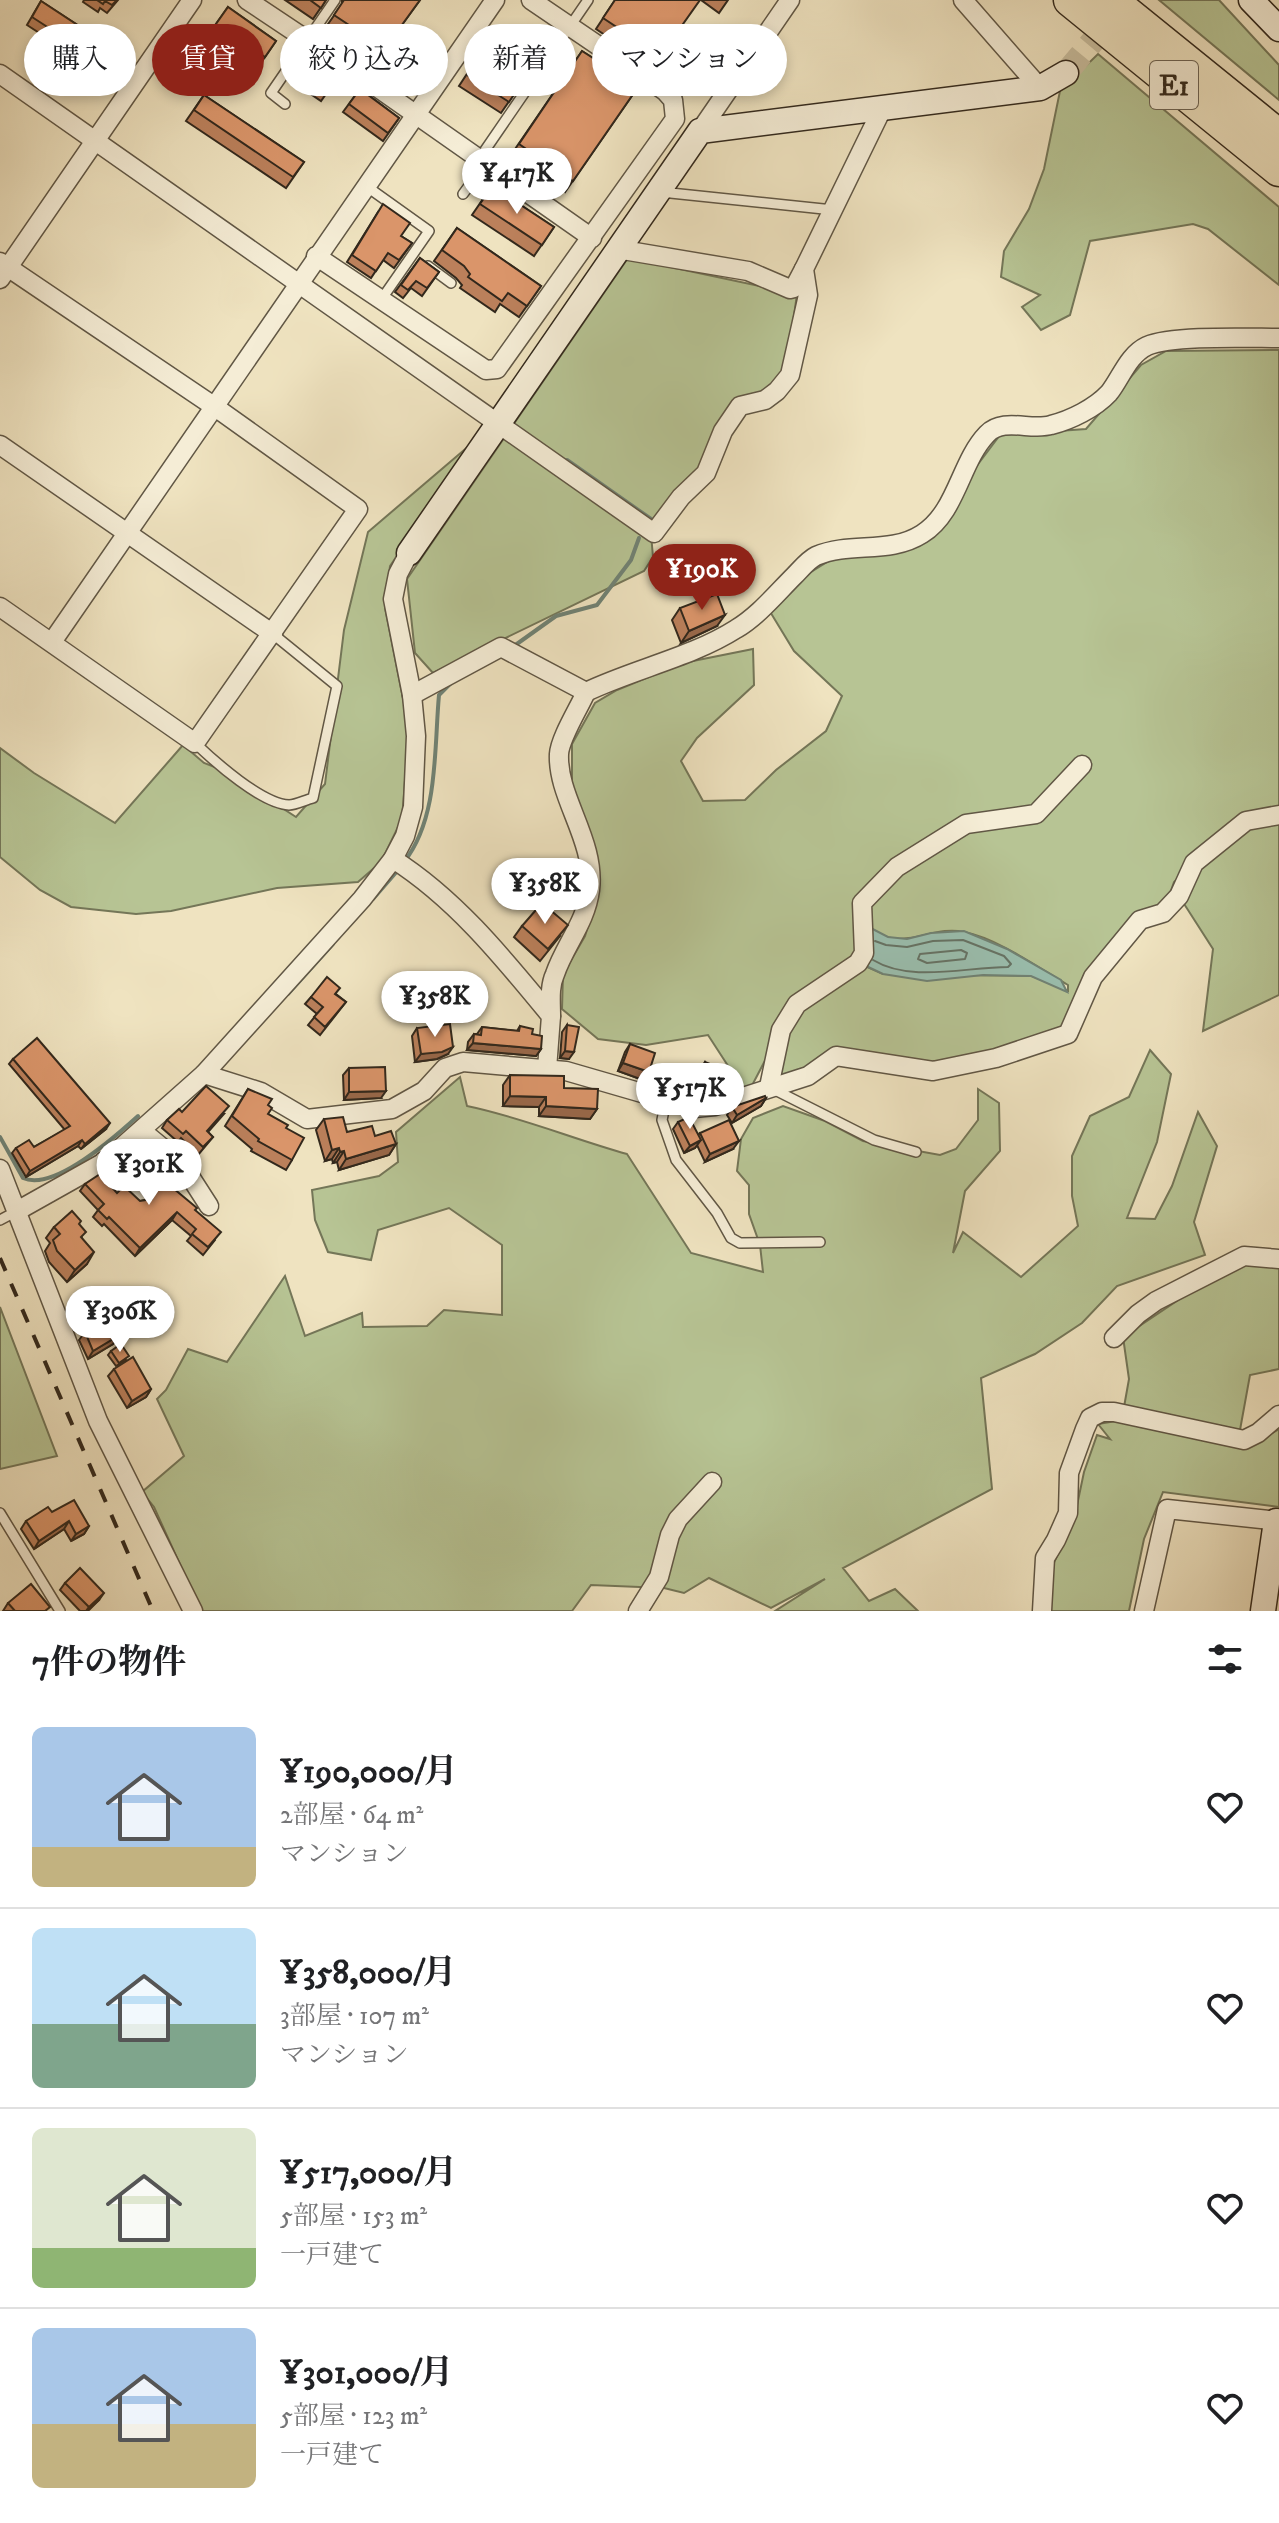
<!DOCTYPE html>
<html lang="ja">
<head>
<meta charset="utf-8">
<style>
	:root { --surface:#fff; --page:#f6f6f6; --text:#202124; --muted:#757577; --line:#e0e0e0; --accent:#8f2418 }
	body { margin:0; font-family:"IM FELL DW Pica","Noto Serif JP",serif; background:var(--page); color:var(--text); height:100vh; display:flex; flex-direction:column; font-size:30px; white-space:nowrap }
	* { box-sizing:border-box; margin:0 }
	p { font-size:26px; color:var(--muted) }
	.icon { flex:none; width:44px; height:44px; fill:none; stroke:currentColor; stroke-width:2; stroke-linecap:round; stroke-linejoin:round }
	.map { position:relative; height:1611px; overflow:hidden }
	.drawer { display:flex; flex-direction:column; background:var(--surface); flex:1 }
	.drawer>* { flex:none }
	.hud { position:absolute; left:24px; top:24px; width:800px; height:72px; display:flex; gap:16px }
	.price { position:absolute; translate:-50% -68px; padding:0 18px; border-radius:28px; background:#fff; color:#222; font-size:26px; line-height:52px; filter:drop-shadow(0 2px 4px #0008) }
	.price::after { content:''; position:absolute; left:50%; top:48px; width:24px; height:18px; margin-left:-12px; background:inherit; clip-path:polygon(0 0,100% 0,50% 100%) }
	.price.current { background:var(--accent); color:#fff }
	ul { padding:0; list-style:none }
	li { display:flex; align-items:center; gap:24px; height:200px; padding:0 32px }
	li+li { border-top:2px solid var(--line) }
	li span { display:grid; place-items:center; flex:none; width:224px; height:160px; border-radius:12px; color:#555 }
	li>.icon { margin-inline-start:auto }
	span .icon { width:96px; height:96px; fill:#fffc; stroke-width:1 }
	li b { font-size:34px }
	h2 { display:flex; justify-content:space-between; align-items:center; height:96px; padding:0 32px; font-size:34px }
	.tag { padding:0 28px; border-radius:36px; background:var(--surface); box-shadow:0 4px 12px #0003; font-size:28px; line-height:72px }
	.tag.current { background:var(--accent); color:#fff }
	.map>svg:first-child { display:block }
</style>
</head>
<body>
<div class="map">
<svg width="1279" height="1611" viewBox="0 0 1279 1611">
	<rect width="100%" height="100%" fill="#efe3c0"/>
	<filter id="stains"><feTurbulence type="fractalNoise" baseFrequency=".0025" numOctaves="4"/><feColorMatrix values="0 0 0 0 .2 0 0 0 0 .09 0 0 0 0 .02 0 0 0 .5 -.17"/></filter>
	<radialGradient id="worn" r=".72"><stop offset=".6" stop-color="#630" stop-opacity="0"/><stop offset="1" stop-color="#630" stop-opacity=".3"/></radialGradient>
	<g fill="#b7c494" stroke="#747658" stroke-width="2" fill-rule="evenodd">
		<path d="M1159,0h60l60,65v35z"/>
		<path d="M1098,54l181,153v78l-71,-56 -15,-5 -103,17 -20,74 -29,15 -19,-23 18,-12 -39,-18 3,-26 25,-42 15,-40 16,-78z"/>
		<path d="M628,258l169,36 -10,73 -15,19 -35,17 -30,53 -56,78 2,23 -9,14 -211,102 -18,-20 -8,-74z"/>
		<path d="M1279,350v645l-76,36 10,-82 -34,-53 14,-31 -19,17 -11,31 -33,5 -59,110 -113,38 -122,-10 -67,31 12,-57 -34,65 -39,-60 -62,10 -48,-6 -36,-30 1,-35 22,-38 14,-46 -27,-96v-50l23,-41 22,-13 66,-27 70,-14 1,36 -57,53 -16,23 22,40 42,-1 31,-30 50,-39 16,-35 -48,-45 -25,-41 34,-33 37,-23 58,-3 71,-75 31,-41 86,-6 55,-64 25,-14zM864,924c8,5 18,12 27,14 25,4 48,-12 73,-6 33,6 75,36 104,53v6l-36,-15 -149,-2 -25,-11z"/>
		<path d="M477,439l-87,127 -5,42 24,121 -7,90 -21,43 -23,20 -81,6 -106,23 -35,3 -65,-7 -31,-17 -40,-33v-109l34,25 81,50 68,-78 21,18 21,8 71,46 29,-33 19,-154 24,-98z"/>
		<path d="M1150,1050l21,24 -14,68 -30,76 28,1 17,-33 26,-74 19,34 -23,76 11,33 -88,31 -35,37 -47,31 -54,24 11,111 -149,79 26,33 26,-12 23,22h-143l50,-32 -54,29 -62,-30 -25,15 -20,-5 -73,-3 -19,26h-371l-47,-104 -12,-15 42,-36 -27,-57 9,-9 22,-41 39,13 58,-86 20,60 57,-23 1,14 64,-1 17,-16 58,5v-70l-53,-37 -71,22 -7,30 -43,-8 -13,-32 -3,-30 67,-14 19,-14 -2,-30 64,-55 7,29c54,11 106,33 160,48l64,99 72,19 -3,-27 -11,-31v-29l-12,-14 4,-32 12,-21 30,-12 42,15 38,20 77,14 16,-6 22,-29v-31l21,14 1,48 -35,40 -12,62 10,-21 58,45 57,-51 -6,-30v-40l18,-40 39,-19z"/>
		<path d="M1244,1256l35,3v110l-29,6 -10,55 -116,-23 5,-28 -6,-42z"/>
		<path d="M0,1307l57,149 -57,13z"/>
		<path d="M1122,1420l147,15 10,-6v78l-116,-15 -19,47 -15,72h-81l4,-44 23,-52 9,-43 13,-37 13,4 -12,-15z"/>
	</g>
	<path fill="#9abeae" stroke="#708274" stroke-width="2" d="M863,924l25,13 19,2 24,-6 33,-2 43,18 54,31 6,12 -36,-16 -48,-1 -56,6 -44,-7 -19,-9z"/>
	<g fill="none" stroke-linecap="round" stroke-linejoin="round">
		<g stroke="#667365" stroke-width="2">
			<path d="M961,950l6,3 -2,6 -38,4 -9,-4 2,-5z"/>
			<path d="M873,960c38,23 92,7 135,7l3,-3 -7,-8 -41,-16 -30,1 -26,6 -21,-2 -11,-4"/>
		</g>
		<g stroke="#708274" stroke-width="4">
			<path d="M567,460l84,59"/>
			<path d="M514,646l42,-30 41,-11 34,-45 8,-22"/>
			<path d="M404,862c35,-44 30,-114 35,-167l13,-13"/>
			<path d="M373,899l26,-30"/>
			<path d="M288,994l45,-50"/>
			<path d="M0,1137l23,41c31,14 93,-42 115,-62"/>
		</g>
		<path stroke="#c9be9f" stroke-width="24" stroke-dasharray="24 12" stroke-linecap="butt" d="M1066,73l47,-56"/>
		<g stroke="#615745" stroke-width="12">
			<g id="lane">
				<path d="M285,104l-14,-11 64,-93"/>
				<path d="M479,159l109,-159"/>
				<path d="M366,186l63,45 -48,69"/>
				<path d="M661,192l172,18"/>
				<path d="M463,194l22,-30"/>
				<path d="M428,266l23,17"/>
				<path d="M195,743c20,19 67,61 94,62 7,0 16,-5 24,-7l24,-112 -64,-52"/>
				<path d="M773,1089l101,51 42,12"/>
				<path d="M666,1100l-4,20 14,40 41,53 14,25 9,5 80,-1"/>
				<path d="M0,1220l17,-9"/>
				<path d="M0,1513l60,98"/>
			</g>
		</g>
		<g stroke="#615745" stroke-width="21">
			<g id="street">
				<path d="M247,0l111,74 234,164"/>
				<path d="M963,0l77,88"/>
				<path d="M0,74l654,459 27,-36 25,-24 17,-42 17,-25 25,-6 12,-9 13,-16 18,-80 -4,-26 79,-162"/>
				<path d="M700,131l90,-131"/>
				<path d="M617,249l131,22 42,18 4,-1 10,-19"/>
				<path d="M316,256l170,114 11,-1 178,-250 -2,-19 -8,-9 -134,-91"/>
				<path d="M0,262l215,145 143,102 -163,234 -195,-136"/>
				<path d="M0,279l192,-279"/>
				<path d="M0,445l273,189"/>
				<path d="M52,642l443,-642"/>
				<path d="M412,695l89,-48 85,45c48,-23 106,-35 150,-63 22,-13 40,-35 58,-53 7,-7 14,-16 22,-20 35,-15 73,-1 106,-22 35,-22 38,-72 65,-100 16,-17 44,-3 64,-9 20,-5 44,-17 58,-32 12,-15 19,-38 38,-47 25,-11 101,-8 132,-8"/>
				<path d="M393,859c63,40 111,100 158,157l-4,53"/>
				<path d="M551,1016c0,-14 -2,-29 4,-42 10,-29 31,-52 35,-84 6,-50 -33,-92 -31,-136 1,-16 20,-46 27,-62"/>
				<path d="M204,1074l57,18 46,27 85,-10 32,-18 21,-23 18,-6 103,9 128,37 21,-2 93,-30 28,-20 97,15 63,-13 72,-24 25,-57 47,-57 23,-7 16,-17 15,-33 52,-42 33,-6"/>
				<path d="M769,1087l12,-57 16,-26 61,-41 6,-10 -2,-50 35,-36 69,-43 70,-10 46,-49"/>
				<path d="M142,1131l40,33 27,42"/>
				<path d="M104,1161l35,36"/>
				<path d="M0,1169l98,252 95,190"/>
				<path d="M17,1211l89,-50 98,-87 158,-175 31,-40 12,-23 8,-29 3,-71 -4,-41 -19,-96 5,-25 11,-21"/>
				<path d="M1114,1338l24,-24 18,-13 88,-45 35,3"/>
				<path d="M638,1611l21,-34 11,-42 8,-16 34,-37"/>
				<path d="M1042,1611l3,-53 11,-18 12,-27 1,-40 16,-44 5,-11 12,-6h12l130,28 14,-7 21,-18"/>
				<path d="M1144,1611l23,-102 112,12"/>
			</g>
		</g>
		<g stroke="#32281c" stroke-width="27">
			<g id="secondary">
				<path d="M1251,0l28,29"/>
				<path d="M409,553l291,-422 340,-43 26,-15"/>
				<path d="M1263,1611l13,-90"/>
			</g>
		</g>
		<g stroke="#32281c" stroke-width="35">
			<g id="highway">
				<path d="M1070,0l209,170"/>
				<path d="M1111,0l168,136"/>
			</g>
		</g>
		<use href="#lane" stroke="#f5edd6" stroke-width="9"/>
		<use href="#street" stroke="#f5edd6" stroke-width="18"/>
		<use href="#secondary" stroke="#f5edd6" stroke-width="24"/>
		<use href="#highway" stroke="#efe3c0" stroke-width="32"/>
		<path stroke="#32281c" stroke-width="4" stroke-dasharray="14 14" stroke-linecap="butt" d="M0,1258l153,353"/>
	</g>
	<g fill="#bb805b" stroke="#32281c" stroke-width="2">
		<path d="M84,0h34l-11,13 -7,-5 -2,4 -15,-10z"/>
		<path d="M285,0h41l-13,19z"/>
		<path d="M342,0h78l-21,29 -11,22 -8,11 -54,-35 16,-23z"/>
		<path d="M615,0l68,38 -23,34 -64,-43z"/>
		<path d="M701,0h27l-9,13z"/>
		<path d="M41,1l58,38 27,10 -16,24 -27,-17 -2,4 -54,-35z"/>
		<path d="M228,7l48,34 -18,26 -6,-4 -18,27 -36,-24 18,-28 -7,-4z"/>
		<path d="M582,51l56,36 -73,105 -54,-37z"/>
		<path d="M480,54l43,27 -22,32 -42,-27z"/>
		<path d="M316,57l24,17 -19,27 -25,-17z"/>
		<path d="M360,89l39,29 -16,23 -40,-29z"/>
		<path d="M204,95l100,67 -18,26 -100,-67z"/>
		<path d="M492,186l62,41 -20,29 -62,-41z"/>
		<path d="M378,212l23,24 11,7 -18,25 -11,-8 -12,18 -24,-16z"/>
		<path d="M457,228l84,58 -22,31 -19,-13 -5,8 -35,-24 2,-3 -6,-7 -22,-17z"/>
		<path d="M420,258l19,14 -17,24 -11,-8 -8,10 -8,-6z"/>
		<path d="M680,608l37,18 -36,17 -9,-23z"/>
		<path d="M522,926l38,10 -20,25 -26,-24z"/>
		<path d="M336,994l10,8 -26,33 -12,-10 9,-11 -12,-10 6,-7z"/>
		<path d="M567,1025l2,34 -9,-1 2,-26z"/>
		<path d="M520,1026l12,8 9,15 -5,7 -69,-6 1,-8 6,-8h3l5,-7 35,4z"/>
		<path d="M417,1028l31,26 -11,5 -22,3 -3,-26z"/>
		<path d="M630,1044l19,28 -6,8 -25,-9 7,-19z"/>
		<path d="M13,1059l93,70 -25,20 -3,-3 -52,31 -14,-24 4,-5 18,-1 31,-17 -56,-66z"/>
		<path d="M705,1062l17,29 -9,3 -19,-7 6,-17z"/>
		<path d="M349,1068l32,30 -37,2 -1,-25z"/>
		<path d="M510,1075l87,34 -7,10 -51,-3v-9l-36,-1v-21z"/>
		<path d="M248,1089l20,16v9l18,14 6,32 -6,10 -35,-19 1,-2 -27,-23z"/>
		<path d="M766,1098l-5,8 -29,17 -5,-8 5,-8z"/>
		<path d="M182,1112l42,2 -16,18 5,5 -15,18 -17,-17 -3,4 -16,-14 5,-8z"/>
		<path d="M324,1119l23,13 28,4 21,8 -7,11 -50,15 -2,-8 -4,1 -1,-4 -7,2 -9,-31z"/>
		<path d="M678,1122l20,13 2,-2 33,16 -28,13 -8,-17 -2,3 -11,5 -11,-24z"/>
		<path d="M130,1158l43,30 22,22 20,30 -12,15 -16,-14 4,-5 -19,-16 -37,36 -31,-32 -2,2 -9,-9 5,-7 -18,-19 5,-7 55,17 9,-2 1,-6 -25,-28z"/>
		<path d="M79,1224l8,40 -20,18 -18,-20 -4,-11 5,-8 -4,-5 8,-11z"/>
		<path d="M85,1332l33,4 -5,8 -25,15 -9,-19z"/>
		<path d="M111,1351l15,9 -10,6 -8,-11z"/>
		<path d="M114,1369l37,20 -5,8 -19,11 -19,-32z"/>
		<path d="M52,1512l37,14 -5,8 -13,7 -7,-12 -30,20 -13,-20 5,-8z"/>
		<path d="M65,1583l34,17 -11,11h-8l-20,-21z"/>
		<path d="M8,1603l39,8h-44z"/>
	</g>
	<g fill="#99684a" stroke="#32281c" stroke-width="2">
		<path d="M725,615l-8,11 -36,17 8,-12z"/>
		<path d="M473,1043l68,6 -5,7 -69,-6z"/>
		<path d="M453,1047l-5,7 -11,5 -22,3 6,-8z"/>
		<path d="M565,1051l9,1 -5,7 -9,-1z"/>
		<path d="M623,1063l26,9 -6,8 -25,-9z"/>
		<path d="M699,1079l29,4 -6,8 -9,3 -19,-7z"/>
		<path d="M386,1091l-5,7 -37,2 5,-8z"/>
		<path d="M510,1096l36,1 -7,10 -36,-1z"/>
		<path d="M766,1098l-5,8 -29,17 5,-8z"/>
		<path d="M546,1106l51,3 -7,10 -51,-3z"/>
		<path d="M110,1123l-4,6 -25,20 4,-5z"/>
		<path d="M82,1140l-4,6 -52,31 4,-6z"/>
		<path d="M701,1140l-6,8 -11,5 6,-7z"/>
		<path d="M739,1141l-6,8 -28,13 5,-8z"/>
		<path d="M396,1144l-7,11 -50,15 7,-11z"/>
		<path d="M339,1148l-7,11 -7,2 7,-11z"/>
		<path d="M344,1151l-7,11 -4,1 7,-11z"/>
		<path d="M177,1212l-5,8 -37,36 5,-8z"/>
		<path d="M94,1252l-7,12 -20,18 8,-12z"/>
		<path d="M118,1336l-5,8 -25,15 5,-8z"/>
		<path d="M151,1389l-5,8 -19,11 5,-7z"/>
		<path d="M69,1521l-5,8 -30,20 5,-8z"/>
		<path d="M89,1526l-5,8 -13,7 5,-7z"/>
		<path d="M104,1593l-5,7 -13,11 3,-4z"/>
	</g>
	<g fill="#da956a" stroke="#32281c" stroke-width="2">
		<path d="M97,0h20l-5,5 -7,-4 -2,3z"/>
		<path d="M310,0h16l-5,8z"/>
		<path d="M344,0h76l-21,29 3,2 -14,20 -54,-36z"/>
		<path d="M615,0h85l-24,34 7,4 -15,23 -65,-43z"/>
		<path d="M41,1l58,38 4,-6 23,16 -11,17 -26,-17 -3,3 -54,-35z"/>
		<path d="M228,7l48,34 -11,16 -6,-4 -18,27 -37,-24 19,-27 -7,-5z"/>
		<path d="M582,51l56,36 -65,94 -54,-37z"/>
		<path d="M480,54l43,27 -14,21 -42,-27z"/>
		<path d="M316,57l24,17 -14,20 -24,-18z"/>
		<path d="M360,89l39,29 -11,15 -39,-29z"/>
		<path d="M204,95l100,67 -11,15 -99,-67z"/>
		<path d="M492,186l62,41 -12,18 -62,-41z"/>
		<path d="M383,204l27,19 -9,13 11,7 -13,17 -11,-7 -12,18 -24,-16z"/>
		<path d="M457,228l84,58 -14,20 -19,-13 -6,8 -34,-24 2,-3 -6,-8 -22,-16z"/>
		<path d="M420,258l19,14 -12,16 -11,-7 -8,9 -7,-5z"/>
		<path d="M717,594l8,21 -36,16 -9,-23z"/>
		<path d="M542,903l26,22 -20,24 -26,-23z"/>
		<path d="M327,977l13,11 -5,6 11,8 -21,25 -11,-10 9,-10 -12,-10z"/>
		<path d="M450,1024l3,23 -11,5 -21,2 -4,-26z"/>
		<path d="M567,1025l12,2 -5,25 -9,-1z"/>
		<path d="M520,1026l13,3 -1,5 10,2 -1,13 -68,-6 1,-9 7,1 1,-8 37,4z"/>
		<path d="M37,1038l73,85 -25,21 -3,-4 -52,31 -14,-23 13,-8 5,7 36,-21 -57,-67z"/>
		<path d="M630,1044l25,9 -6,19 -26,-9z"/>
		<path d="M705,1062l27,11 -4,10 -10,4 -19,-8z"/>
		<path d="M385,1067l1,24 -37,1v-24z"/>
		<path d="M510,1075l54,1v12l34,1 -1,20 -51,-3v-9l-36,-1z"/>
		<path d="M206,1086l23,20 -22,25 6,6 -10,10 -17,-16 -3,3 -16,-14 12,-11 3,3z"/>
		<path d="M248,1089l24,10 -4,6 4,3 -4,6 20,11 -2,3 18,10 -12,22 -34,-19 1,-2 -27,-23z"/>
		<path d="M765,1096l1,2 -29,17 -5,-8z"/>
		<path d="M343,1117l4,15 25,-6 3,10 16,-5 5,13 -50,15 -2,-8 -4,1 -1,-4 -7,2 -8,-31z"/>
		<path d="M689,1117l12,23 -11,6 -12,-24z"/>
		<path d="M729,1120l10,21 -29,13 -10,-21z"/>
		<path d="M136,1151l39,34 -2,3 24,20 -2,2 26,22 -13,15 -16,-13 4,-5 -19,-17 -37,36 -31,-31 -2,2 -9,-9 6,-6 -19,-20 15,-10 17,19 7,-7 16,15 12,-2 4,-13 -26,-28z"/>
		<path d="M72,1211l9,10 -2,3 7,8 -5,5 13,15 -19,18 -18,-19 -4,-11 7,-6 -6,-7z"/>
		<path d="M107,1318l11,18 -25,15 -8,-19z"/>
		<path d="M121,1344l8,12 -10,7 -8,-12z"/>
		<path d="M133,1357l18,32 -19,12 -18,-32z"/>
		<path d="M74,1500l15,26 -13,8 -7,-13 -30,20 -13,-20 22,-14 4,5z"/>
		<path d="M80,1568l24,25 -15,14 -24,-24z"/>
		<path d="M31,1584l19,23 -5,4h-30l-7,-8z"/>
	</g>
	<g text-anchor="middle" stroke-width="6" stroke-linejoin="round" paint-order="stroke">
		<rect fill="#f5edd6" stroke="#6c6354" stroke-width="2" x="1150" y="61" width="48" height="48" rx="6"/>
		<g font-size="28" font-weight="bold" fill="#32281c">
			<text x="1174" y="95">E1</text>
		</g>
	</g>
	<rect width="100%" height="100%" filter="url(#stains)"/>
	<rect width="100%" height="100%" fill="url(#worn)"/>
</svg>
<b class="price" style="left:517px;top:216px">¥417K</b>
<b class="price current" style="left:702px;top:612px">¥190K</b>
<b class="price" style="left:545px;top:926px">¥358K</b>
<b class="price" style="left:435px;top:1039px">¥358K</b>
<b class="price" style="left:690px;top:1131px">¥517K</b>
<b class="price" style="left:149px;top:1207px">¥301K</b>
<b class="price" style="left:120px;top:1354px">¥306K</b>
<div class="hud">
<a class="tag">購入</a>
<a class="tag current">賃貸</a>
<a class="tag">絞り込み</a>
<a class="tag">新着</a>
<a class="tag">マンション</a>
</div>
</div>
<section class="drawer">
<h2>7件の物件<svg class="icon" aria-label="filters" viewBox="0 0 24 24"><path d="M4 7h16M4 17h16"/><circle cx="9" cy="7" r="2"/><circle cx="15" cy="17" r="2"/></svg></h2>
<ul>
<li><span style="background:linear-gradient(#a9c7e8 75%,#c2b280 0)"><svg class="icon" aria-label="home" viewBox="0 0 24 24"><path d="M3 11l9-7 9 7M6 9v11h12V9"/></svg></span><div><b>¥190,000/月</b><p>2部屋 · 64 m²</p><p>マンション</p></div><svg class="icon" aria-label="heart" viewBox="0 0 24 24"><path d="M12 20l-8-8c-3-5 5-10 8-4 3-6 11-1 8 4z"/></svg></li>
<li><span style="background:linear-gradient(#bfe0f5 60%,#7fa58c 0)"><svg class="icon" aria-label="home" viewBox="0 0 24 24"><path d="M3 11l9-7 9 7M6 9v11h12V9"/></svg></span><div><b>¥358,000/月</b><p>3部屋 · 107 m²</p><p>マンション</p></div><svg class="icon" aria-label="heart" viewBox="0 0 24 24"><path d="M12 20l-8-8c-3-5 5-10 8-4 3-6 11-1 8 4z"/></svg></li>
<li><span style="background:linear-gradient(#dfe7d0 75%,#8fb573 0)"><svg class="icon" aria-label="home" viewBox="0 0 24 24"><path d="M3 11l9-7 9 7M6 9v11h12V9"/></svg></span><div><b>¥517,000/月</b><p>5部屋 · 153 m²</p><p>一戸建て</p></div><svg class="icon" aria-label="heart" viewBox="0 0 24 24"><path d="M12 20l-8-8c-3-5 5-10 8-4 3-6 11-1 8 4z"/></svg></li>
<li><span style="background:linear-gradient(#a9c7e8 60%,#c2b280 0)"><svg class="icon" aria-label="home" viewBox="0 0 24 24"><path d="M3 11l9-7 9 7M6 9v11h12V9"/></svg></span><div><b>¥301,000/月</b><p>5部屋 · 123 m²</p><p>一戸建て</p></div><svg class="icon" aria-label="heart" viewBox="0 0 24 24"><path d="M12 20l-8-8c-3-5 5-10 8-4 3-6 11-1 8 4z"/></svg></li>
</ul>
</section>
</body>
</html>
